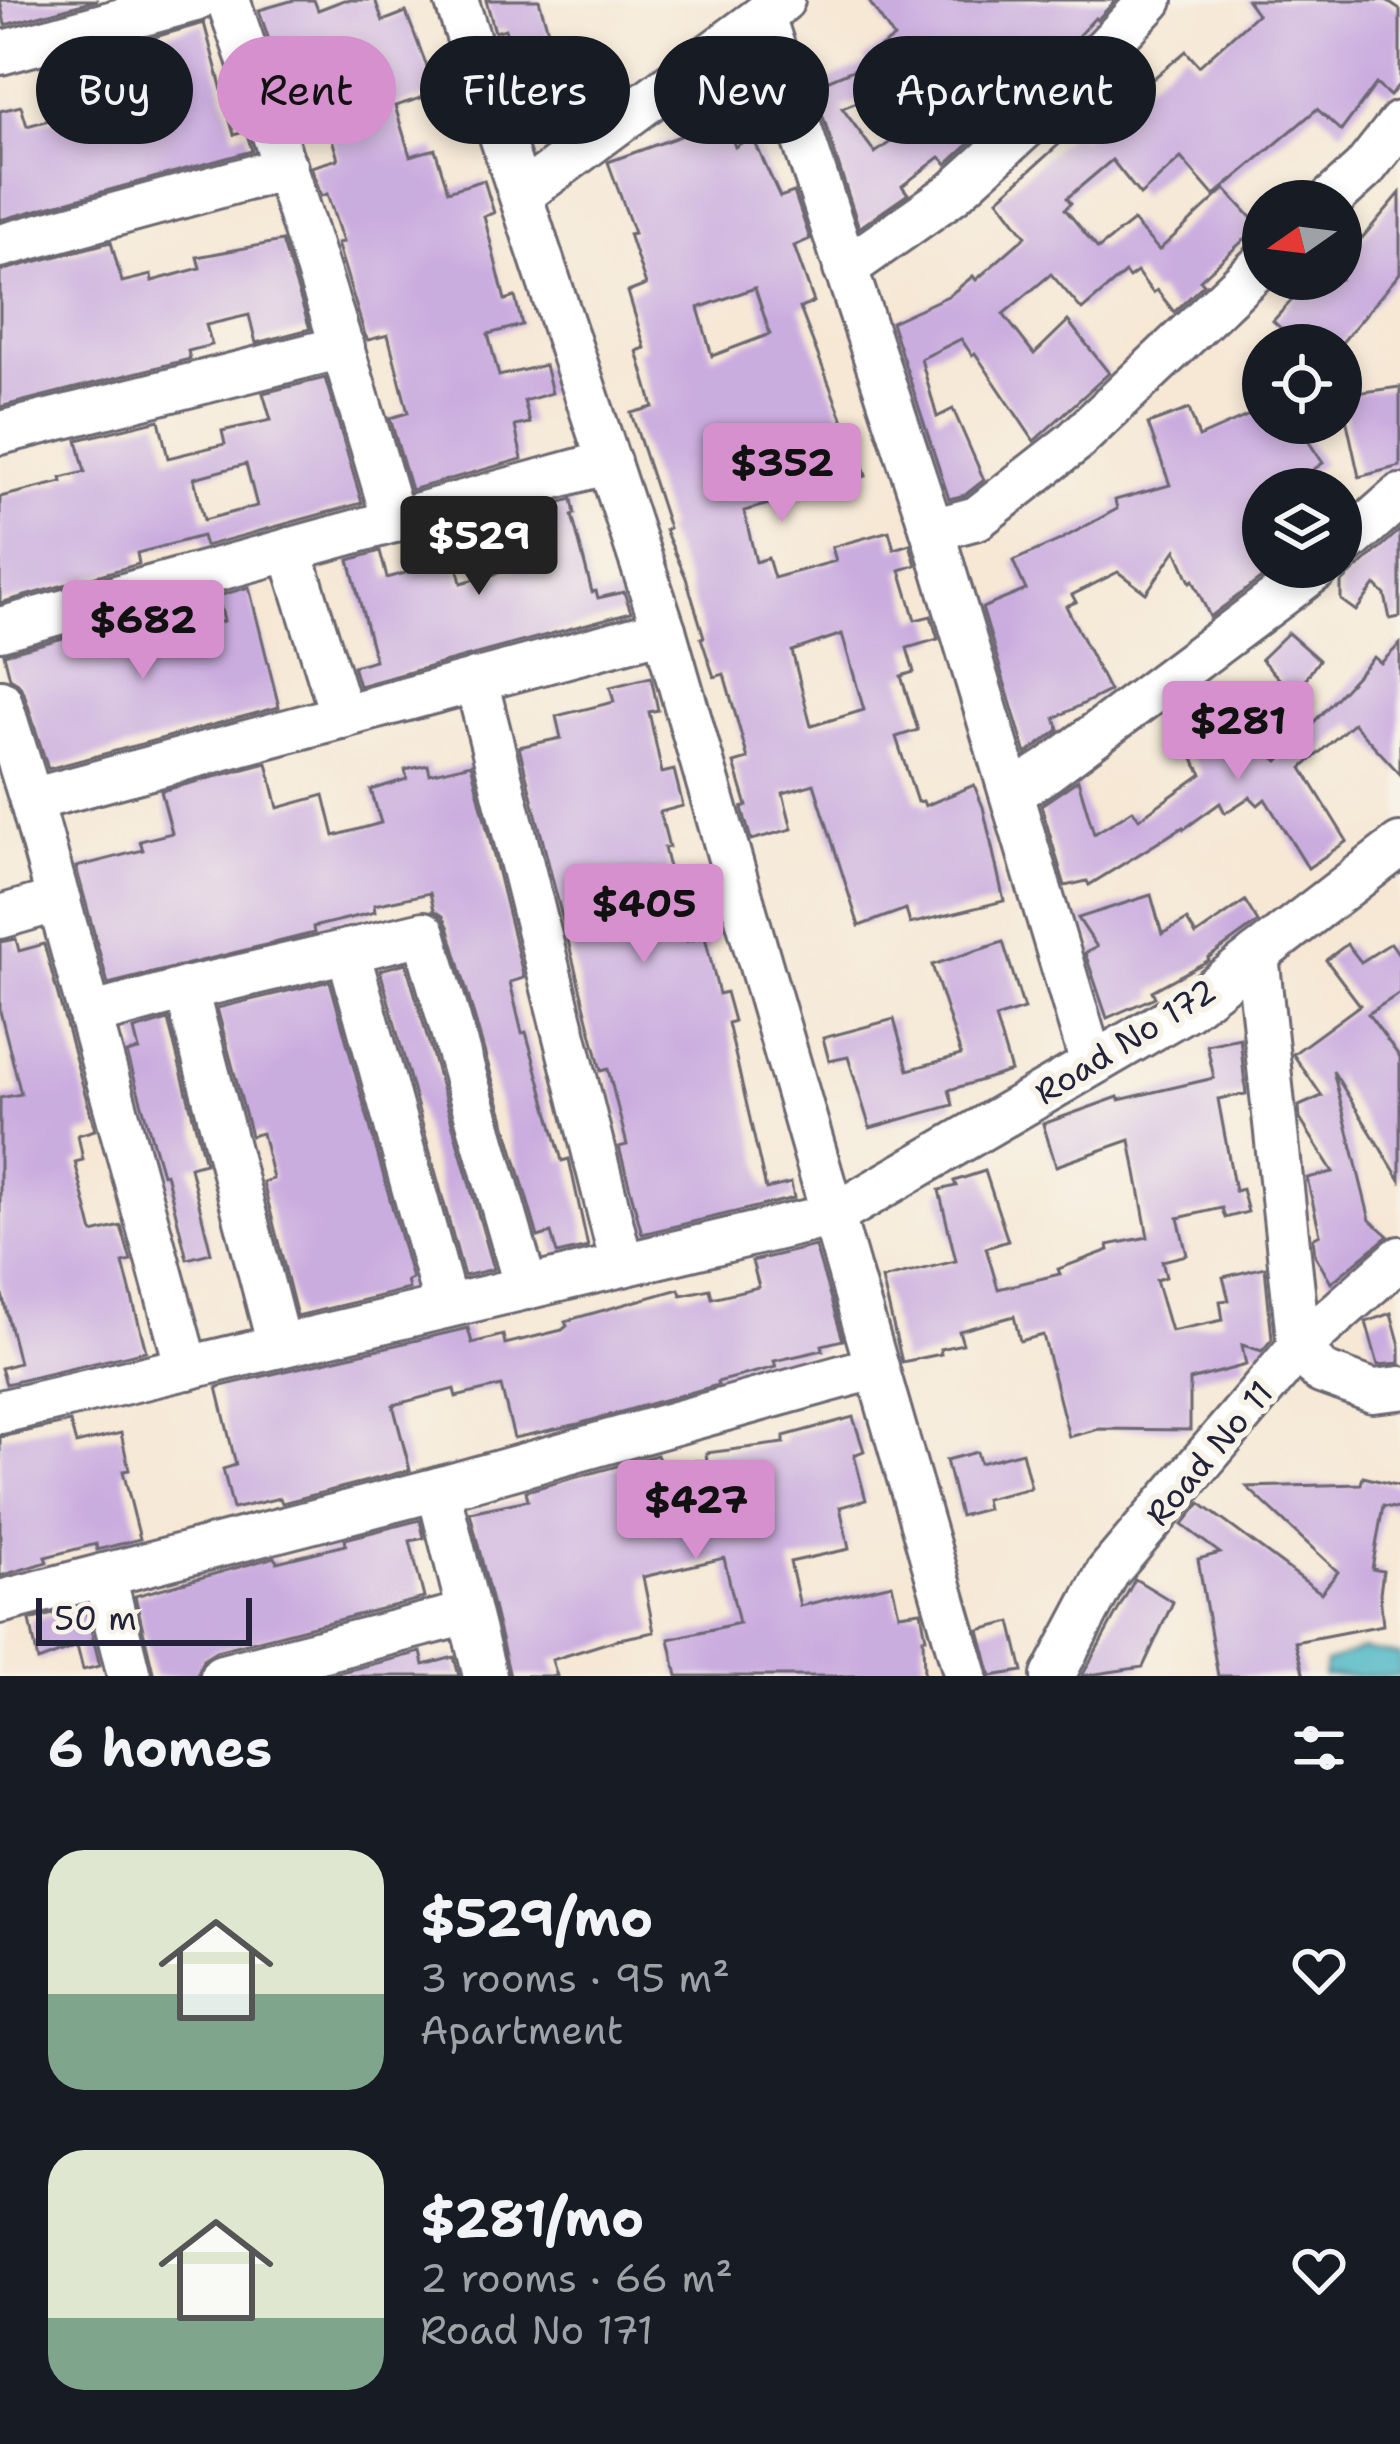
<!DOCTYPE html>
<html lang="en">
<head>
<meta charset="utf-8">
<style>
	:root { --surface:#171b24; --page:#242831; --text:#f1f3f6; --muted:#9ea1a6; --accent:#d690ce }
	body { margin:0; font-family:"Shantell Sans",sans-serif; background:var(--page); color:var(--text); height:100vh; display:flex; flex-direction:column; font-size:45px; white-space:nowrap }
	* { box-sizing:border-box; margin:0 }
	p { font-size:39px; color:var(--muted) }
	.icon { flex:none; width:66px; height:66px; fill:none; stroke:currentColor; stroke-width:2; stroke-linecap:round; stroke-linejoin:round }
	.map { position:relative; height:1676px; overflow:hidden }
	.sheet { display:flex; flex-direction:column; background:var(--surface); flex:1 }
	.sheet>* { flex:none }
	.banner { position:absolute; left:36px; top:36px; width:1329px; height:108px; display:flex; gap:24px }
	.needle { width:78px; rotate:256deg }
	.controls { position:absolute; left:1242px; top:180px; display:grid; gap:24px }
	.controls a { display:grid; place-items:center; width:120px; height:120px; border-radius:50%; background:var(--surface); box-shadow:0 6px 18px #0003; font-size:60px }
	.scale { position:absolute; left:36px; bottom:30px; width:216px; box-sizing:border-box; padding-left:12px; border:6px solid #22223b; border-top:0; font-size:33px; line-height:42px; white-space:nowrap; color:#22223b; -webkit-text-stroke:9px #f7f3e8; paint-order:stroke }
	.price { position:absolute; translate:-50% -102px; padding:0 27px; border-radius:12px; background:var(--accent); color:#111; font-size:39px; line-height:78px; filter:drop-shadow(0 3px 6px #0008) }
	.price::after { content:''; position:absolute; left:50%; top:72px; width:36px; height:27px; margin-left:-18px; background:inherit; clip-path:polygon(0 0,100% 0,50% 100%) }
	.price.current { background:#222; color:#fff }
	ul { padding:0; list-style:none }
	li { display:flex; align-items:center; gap:36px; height:300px; padding:0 48px }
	li span { display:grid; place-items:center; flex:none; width:336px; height:240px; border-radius:36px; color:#555 }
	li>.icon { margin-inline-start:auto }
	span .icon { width:144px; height:144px; fill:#fffc; stroke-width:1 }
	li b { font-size:51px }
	h2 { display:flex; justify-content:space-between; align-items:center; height:144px; padding:0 48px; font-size:51px }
	.pill { padding:0 42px; border-radius:54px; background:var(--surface); box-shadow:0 6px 18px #0003; font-size:42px; line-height:108px }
	.pill.current { background:var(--accent); color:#111 }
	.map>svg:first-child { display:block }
</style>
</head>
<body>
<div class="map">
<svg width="1400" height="1676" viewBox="0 0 1400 1676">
	<rect width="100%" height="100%" fill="#f7f3e8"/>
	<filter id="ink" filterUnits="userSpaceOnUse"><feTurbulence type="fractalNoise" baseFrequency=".00833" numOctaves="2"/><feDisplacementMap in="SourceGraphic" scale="24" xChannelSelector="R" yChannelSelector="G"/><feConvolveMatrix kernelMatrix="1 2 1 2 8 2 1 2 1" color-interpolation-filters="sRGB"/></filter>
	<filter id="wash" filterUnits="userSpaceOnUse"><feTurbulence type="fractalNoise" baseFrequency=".004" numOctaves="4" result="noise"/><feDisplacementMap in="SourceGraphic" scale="48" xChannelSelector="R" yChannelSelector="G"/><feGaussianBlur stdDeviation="2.7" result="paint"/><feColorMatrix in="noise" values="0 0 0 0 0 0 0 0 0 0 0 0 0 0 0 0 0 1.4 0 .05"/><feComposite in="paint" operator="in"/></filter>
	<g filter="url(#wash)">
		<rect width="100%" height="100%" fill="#f6e8d5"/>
		<path fill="#47b5c3" stroke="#346c7f" stroke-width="3" d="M1362,1649l38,6v21h-77l2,-13z"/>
		<g id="blocks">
			<g fill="#caaddf" fill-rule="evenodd">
				<path d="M0,0h98l-93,25z"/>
				<path d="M294,0h20l4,10 26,-10h31l8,21 23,-9 31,81 -42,13 15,50 25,-7 13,42 36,-11 10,33 -10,3 21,84 10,-3 7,28 -34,9 11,42 46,-11 7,28 -28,8 6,22 -15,3 7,33 -111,31 -21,-72 18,-5 -20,-78 -20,5 -3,-5 -28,-92 6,-1 -16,-48 -6,2 -10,-29 27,-8 -15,-50 -28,9 -36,-108z"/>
				<path d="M486,0h53l28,95 -39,12 -23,-78 -10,3z"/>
				<path d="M868,0h248l-19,20 -2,-2 -71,76 -26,-25 -41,43 24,21 -34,31 -7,-7 -38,29 6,8 -49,34 -41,-127 4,-2 -5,-14 50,-21 -3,-5 30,-21zM882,92l31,34 -38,27 -33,-45z"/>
				<path d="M1247,0h138l15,10v73l-10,13 -14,-12 -35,47 -24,-22 -103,87 -33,-38 -41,37 -28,-35 -45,38 4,5 -6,6 33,40 35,-28 26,29 66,-61 34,37 -59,54 4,4 -30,28 -17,-22 -4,3 -16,-21 -8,6 -4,-5 -43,37 -31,-36 -48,40 31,40 34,-33 41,52 -75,68 -59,-88 -3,2 -11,-16 -40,20 16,58 16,-8 31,71 -19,15 -16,4 -58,-177 59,-27 23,-19 3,4 50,-44 -28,-37 77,-69 6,9 105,-88 13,15 58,-52z"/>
				<path d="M204,23l30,112 12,-4 6,20 -252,69v-109l21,-5 6,20 45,-12 2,7 57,-15 -15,-58z"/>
				<path d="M714,88l21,59 17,-11 28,61 14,-5 16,47 -16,7 20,56 -14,6 47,123 5,-2 14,47 -122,35 12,51 12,-4 6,20 62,-17 -4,-14 57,-16 5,18 16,-5 6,21 -16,5 15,50 16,-4 7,23 -31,9 7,24 -13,4 17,54 -22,7 21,65 6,-1 2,5 49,-21 9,22 21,94 -94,23 -4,-15 -47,17 -45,-142 -31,9 9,36 -41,11 -9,-32 5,-2 -13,-43 14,-4 -24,-85 -10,3 -13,-39 3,-1 -18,-59 -21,-48 4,-2 -38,-115 22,-6 -16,-56 8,-3 -17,-56 18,-7 -17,-51 5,-1 -26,-71 75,-27 -8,-22 26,-19zM755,288l15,46 -58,22 -14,-48zM842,634l22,76 -53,16 -19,-75z"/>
				<path d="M1400,193v80l-60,72h-41l-26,-24 38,-42h30v-32l13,-16 8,7z"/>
				<path d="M282,241l28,88 -54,14 -7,-28 -43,10 6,20 -24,6 2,8 -190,48v-136l111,-29 11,40 29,-7 1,6 48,-13 -3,-11z"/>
				<path d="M325,378l37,125 -157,43 -3,-10 -65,17 2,11 -139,39v-106l62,-15 -1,-4 24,-6 -8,-32 82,-20 9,38 57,-14 -3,-13 49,-11 -8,-27zM246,464l11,42 -53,14 -10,-42z"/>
				<path d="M1400,387v79l-41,11 -18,-82z"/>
				<path d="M1189,409l10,28 64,-28v14h33l27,40 -38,26h-22v78h13l-66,50 -17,-37 -3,2 -14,-32 -30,43 -28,-21 -46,23 4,7 -10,4 43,85 -54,27 4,12 -33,24 -44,-146 44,-18 -13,-29 47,-21 57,-31 -2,-9 55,-15 -22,-61z"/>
				<path d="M572,499l3,15 -3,1 20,77 4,-1 2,7 26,-6 7,20 -272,74 -6,-20 22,-6 -26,-100 31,-9 7,27 45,-12 -7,-27 24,-7 12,51 56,-15 -12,-51z"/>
				<path d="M1400,530v87l-10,2 -5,-24 -10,-10 -19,26 -15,-11v-17z"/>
				<path d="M249,587l30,120 -231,62 -24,-76 -6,-10 -8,-5 -6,-24 148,-40 5,18 6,-1 2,5 59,-15 -6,-25z"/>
				<path d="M1288,633l31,27 -25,35 -33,-36z"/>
				<path d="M1400,644v130l-47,-51 -51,45 45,73 -39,27 -43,-69 -7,6 -8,-8 -25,16 -5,-10 -36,26 -1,-2 -94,58 -2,-4 -22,5 -24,-81 37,-25 16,54 39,-24 6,9 63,-45 -22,-36 41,-27 17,27 7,-5 33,28 96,-104 7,6z"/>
				<path d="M651,677l7,33 -9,2 13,61 12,-3 9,36 -23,6 9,35 -5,1 23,93 18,-4 14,57 7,-2 8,29 -6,2 38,166 25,-6 3,15 -152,36 -23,-87 8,-2 -19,-76 -7,2 -82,-324 42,-9 -5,-22 58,-14 -4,-15z"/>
				<path d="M267,763l11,45 46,-13 10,41 47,-13 -10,-33 36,-11 -2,-9 23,-5 2,9 41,-10 53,214 -14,4 12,51 4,-1 36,129 7,-2 19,88 -31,7 -6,-21 -13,4 -90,-311 -5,-10 -9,-6 -4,-17 -56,12 1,7 -62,15 1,6 -206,51 -32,-117 67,-17 -3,-9 32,-8 -11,-42z"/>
				<path d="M1151,895l11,39 25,-14 9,15 49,-34 13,21 -50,36 1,2 -57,31 3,6 -48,21 -22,-65 12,-6 -19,-29z"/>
				<path d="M16,939l3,12 25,-7 51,186 -17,5 5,25 -8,2 18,71 28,-7 10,35 -8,2 23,88 -140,33 -5,-16 18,-5 -19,-77v-188l21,-4 -21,-83v-69z"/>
				<path d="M1003,942l21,67 -29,9 16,53 -62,19 4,15 -83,23 -22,-71 -19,4 -6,-23 71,-19 14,51 53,-15 -29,-90z"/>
				<path d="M1391,943l9,13v37l-32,21 32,43v123l-67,-109 37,149 18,16 -57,47 -16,-28 -2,-17 7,-4 -13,-56 26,-6 -33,-53 -1,-13 23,-10 -29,-42 67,-49 -34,-45 21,-16 14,18z"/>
				<path d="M406,963l88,306 -30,7 -84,-306z"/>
				<path d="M330,981l82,298 -5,2 2,8 -112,27 -34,-134 10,-3 -11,-46 -11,3 -34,-128z"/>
				<path d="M168,1020l37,143 -15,4 21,86 -24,6 -21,-86 -4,1 -35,-121 12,-3 -5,-20z"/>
				<path d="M1240,1038l6,56 -28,5 17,92 7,-2 6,23 -23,6 -3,-10 -44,10 9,37 -25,6 4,16 -10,3 15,51 52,-11 -3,-19 9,-1 -6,-23 42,-10 7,72 -10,12 -20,-6 4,20 -56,15v50l-91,-1 -30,8 -26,-102 -23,6 -6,-25 -55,15 4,13 -23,5 1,5 -39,8 -20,-83 74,-18 -17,-71 17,-4 -2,-5 31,-10 23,70 -22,7 12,41 62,-15 -2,-5 51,-19 -1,-5 40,-8 -18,-97 -74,26 -13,-42 75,-27 1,3 95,-22 -7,-33z"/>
				<path d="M815,1246l28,94 -21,5 1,5 -49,11 2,6 -59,15 1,3 -140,39 -64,14 -13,-52 -45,11 -2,-8 -61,16 17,65 -128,33 -2,-5 -47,11 -10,-40 13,-4 -19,-78 251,-59 4,15 31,-8 2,9 57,-14 5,-4 -2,-5 114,-32 2,6 29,-6 2,9 47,-11 -7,-26z"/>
				<path d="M1391,1313l9,33v17l-22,2 -12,-43z"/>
				<path d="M853,1417l11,34 -10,4 12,45 -26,7 9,42 -59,13 10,44 92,-22 7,30 22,-3 5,27h-3l1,38h-247l-8,-37 70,-16 -15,-65 -81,19 11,55 -35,7 -67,21 5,16h-47l-40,-164 58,-12 -2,-9 131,-36 2,5 48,1 -1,-8 78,-10v-7z"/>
				<path d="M70,1422l6,22 45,-11 8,37 -6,1 17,68 -43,11 -1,-6 -51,13 2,5 -47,14v-139z"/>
				<path d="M977,1452l3,11 42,-11 9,36 -46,11 2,10 -27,7 -14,-56z"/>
				<path d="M1363,1477l37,9v23l-17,-3 -11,63 11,2 -3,22 3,32 -88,17 9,34h-86l-20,-117 22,-6 -38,-28 18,-22 121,90 17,-21 -91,-85 114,-3z"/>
				<path d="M420,1520l4,18 -14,3 14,57 -208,53 -13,8 -6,17h-43l-19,-80 140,-39 2,5 69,-17 -1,-6z"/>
				<path d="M1135,1579l38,23 -30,65 -61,9z"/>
				<path d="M85,1606l15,60 -17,4 -6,-24 -39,15 -8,-41z"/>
				<path d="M1011,1622l12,49 -32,5 -12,-46z"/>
				<path d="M421,1652l3,13 30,-8 5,19h-134z"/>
			</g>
		</g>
	</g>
	<g filter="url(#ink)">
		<use href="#blocks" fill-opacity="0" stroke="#6c6771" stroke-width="3"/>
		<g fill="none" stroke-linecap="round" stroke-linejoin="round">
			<g stroke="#6c6771" stroke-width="48">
				<g id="minor">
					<path d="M228,0c60,172 115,346 166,521"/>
					<path d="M456,0l208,630 302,1046"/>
					<path d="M783,0l-20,16 169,514 160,534"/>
					<path d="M0,53l195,-53"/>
					<path d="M522,194l241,-178"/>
					<path d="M1329,201l35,-32 36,-46"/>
					<path d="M0,246l286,-78"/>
					<path d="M845,269l108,-76 111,-101 87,-92"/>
					<path d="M0,433l343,-86"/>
					<path d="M932,530l45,-12 97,-76 189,-179"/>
					<path d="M1341,548l59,-52"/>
					<path d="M290,549l52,168"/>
					<path d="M0,629l609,-167"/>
					<path d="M476,680l146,585"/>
					<path d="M0,701l31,99 156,568"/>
					<path d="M1012,793l36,-23 271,-203"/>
					<path d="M31,800l633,-170"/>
					<path d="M0,917l59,-17"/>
					<path d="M348,951l98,355"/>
					<path d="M1257,955l42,392 22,25 52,19 27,-3"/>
					<path d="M186,989l93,357"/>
					<path d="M90,1015l96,-26 238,-56 102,355"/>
					<path d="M0,1412l834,-197 353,-206 213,-164"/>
					<path d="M438,1489l47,187"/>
					<path d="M104,1575l25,101"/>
					<path d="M0,1602l438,-113 439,-122"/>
					<path d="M222,1676l247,-63"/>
					<path d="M1053,1676l55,-104 191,-225 101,-89"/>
				</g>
			</g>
			<use href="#minor" stroke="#fff" stroke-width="42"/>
		</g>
	</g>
	<g text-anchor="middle" stroke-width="12" stroke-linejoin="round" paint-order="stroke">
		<g font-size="33" fill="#22223b" stroke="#f7f3e8">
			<text transform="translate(1125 1041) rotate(-32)" y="12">Road No 172</text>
			<text transform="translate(1209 1453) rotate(-50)" y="12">Road No 11</text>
		</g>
	</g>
</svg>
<div class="controls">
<a><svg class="needle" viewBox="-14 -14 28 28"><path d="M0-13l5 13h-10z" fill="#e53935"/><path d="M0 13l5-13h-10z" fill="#9ea1a6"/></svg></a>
<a><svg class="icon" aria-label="locate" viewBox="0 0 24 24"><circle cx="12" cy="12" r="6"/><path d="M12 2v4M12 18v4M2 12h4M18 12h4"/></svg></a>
<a><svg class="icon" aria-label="layers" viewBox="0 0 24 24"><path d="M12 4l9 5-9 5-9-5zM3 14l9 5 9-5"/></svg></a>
</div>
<div class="scale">50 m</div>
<b class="price" style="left:782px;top:525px">$352</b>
<b class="price current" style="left:479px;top:598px">$529</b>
<b class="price" style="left:143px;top:682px">$682</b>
<b class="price" style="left:1238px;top:783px">$281</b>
<b class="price" style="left:644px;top:966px">$405</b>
<b class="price" style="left:696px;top:1562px">$427</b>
<div class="banner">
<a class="pill">Buy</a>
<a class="pill current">Rent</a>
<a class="pill">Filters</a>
<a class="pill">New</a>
<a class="pill">Apartment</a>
</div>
</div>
<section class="sheet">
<h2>6 homes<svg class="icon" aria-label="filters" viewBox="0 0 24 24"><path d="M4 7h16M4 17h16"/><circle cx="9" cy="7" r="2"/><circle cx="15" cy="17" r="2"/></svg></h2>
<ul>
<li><span style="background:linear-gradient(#dfe7d0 60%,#7fa58c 0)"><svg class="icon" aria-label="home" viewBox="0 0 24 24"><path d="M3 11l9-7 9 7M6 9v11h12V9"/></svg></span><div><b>$529/mo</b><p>3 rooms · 95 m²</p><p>Apartment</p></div><svg class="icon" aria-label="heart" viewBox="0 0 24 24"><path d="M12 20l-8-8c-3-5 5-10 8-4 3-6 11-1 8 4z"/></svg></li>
<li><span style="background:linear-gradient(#dfe7d0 70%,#7fa58c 0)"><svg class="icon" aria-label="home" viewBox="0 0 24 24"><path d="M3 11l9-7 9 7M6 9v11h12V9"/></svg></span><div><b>$281/mo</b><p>2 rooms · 66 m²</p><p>Road No 171</p></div><svg class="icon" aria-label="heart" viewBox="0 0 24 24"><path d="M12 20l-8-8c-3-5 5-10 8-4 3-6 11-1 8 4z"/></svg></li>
</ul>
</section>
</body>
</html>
